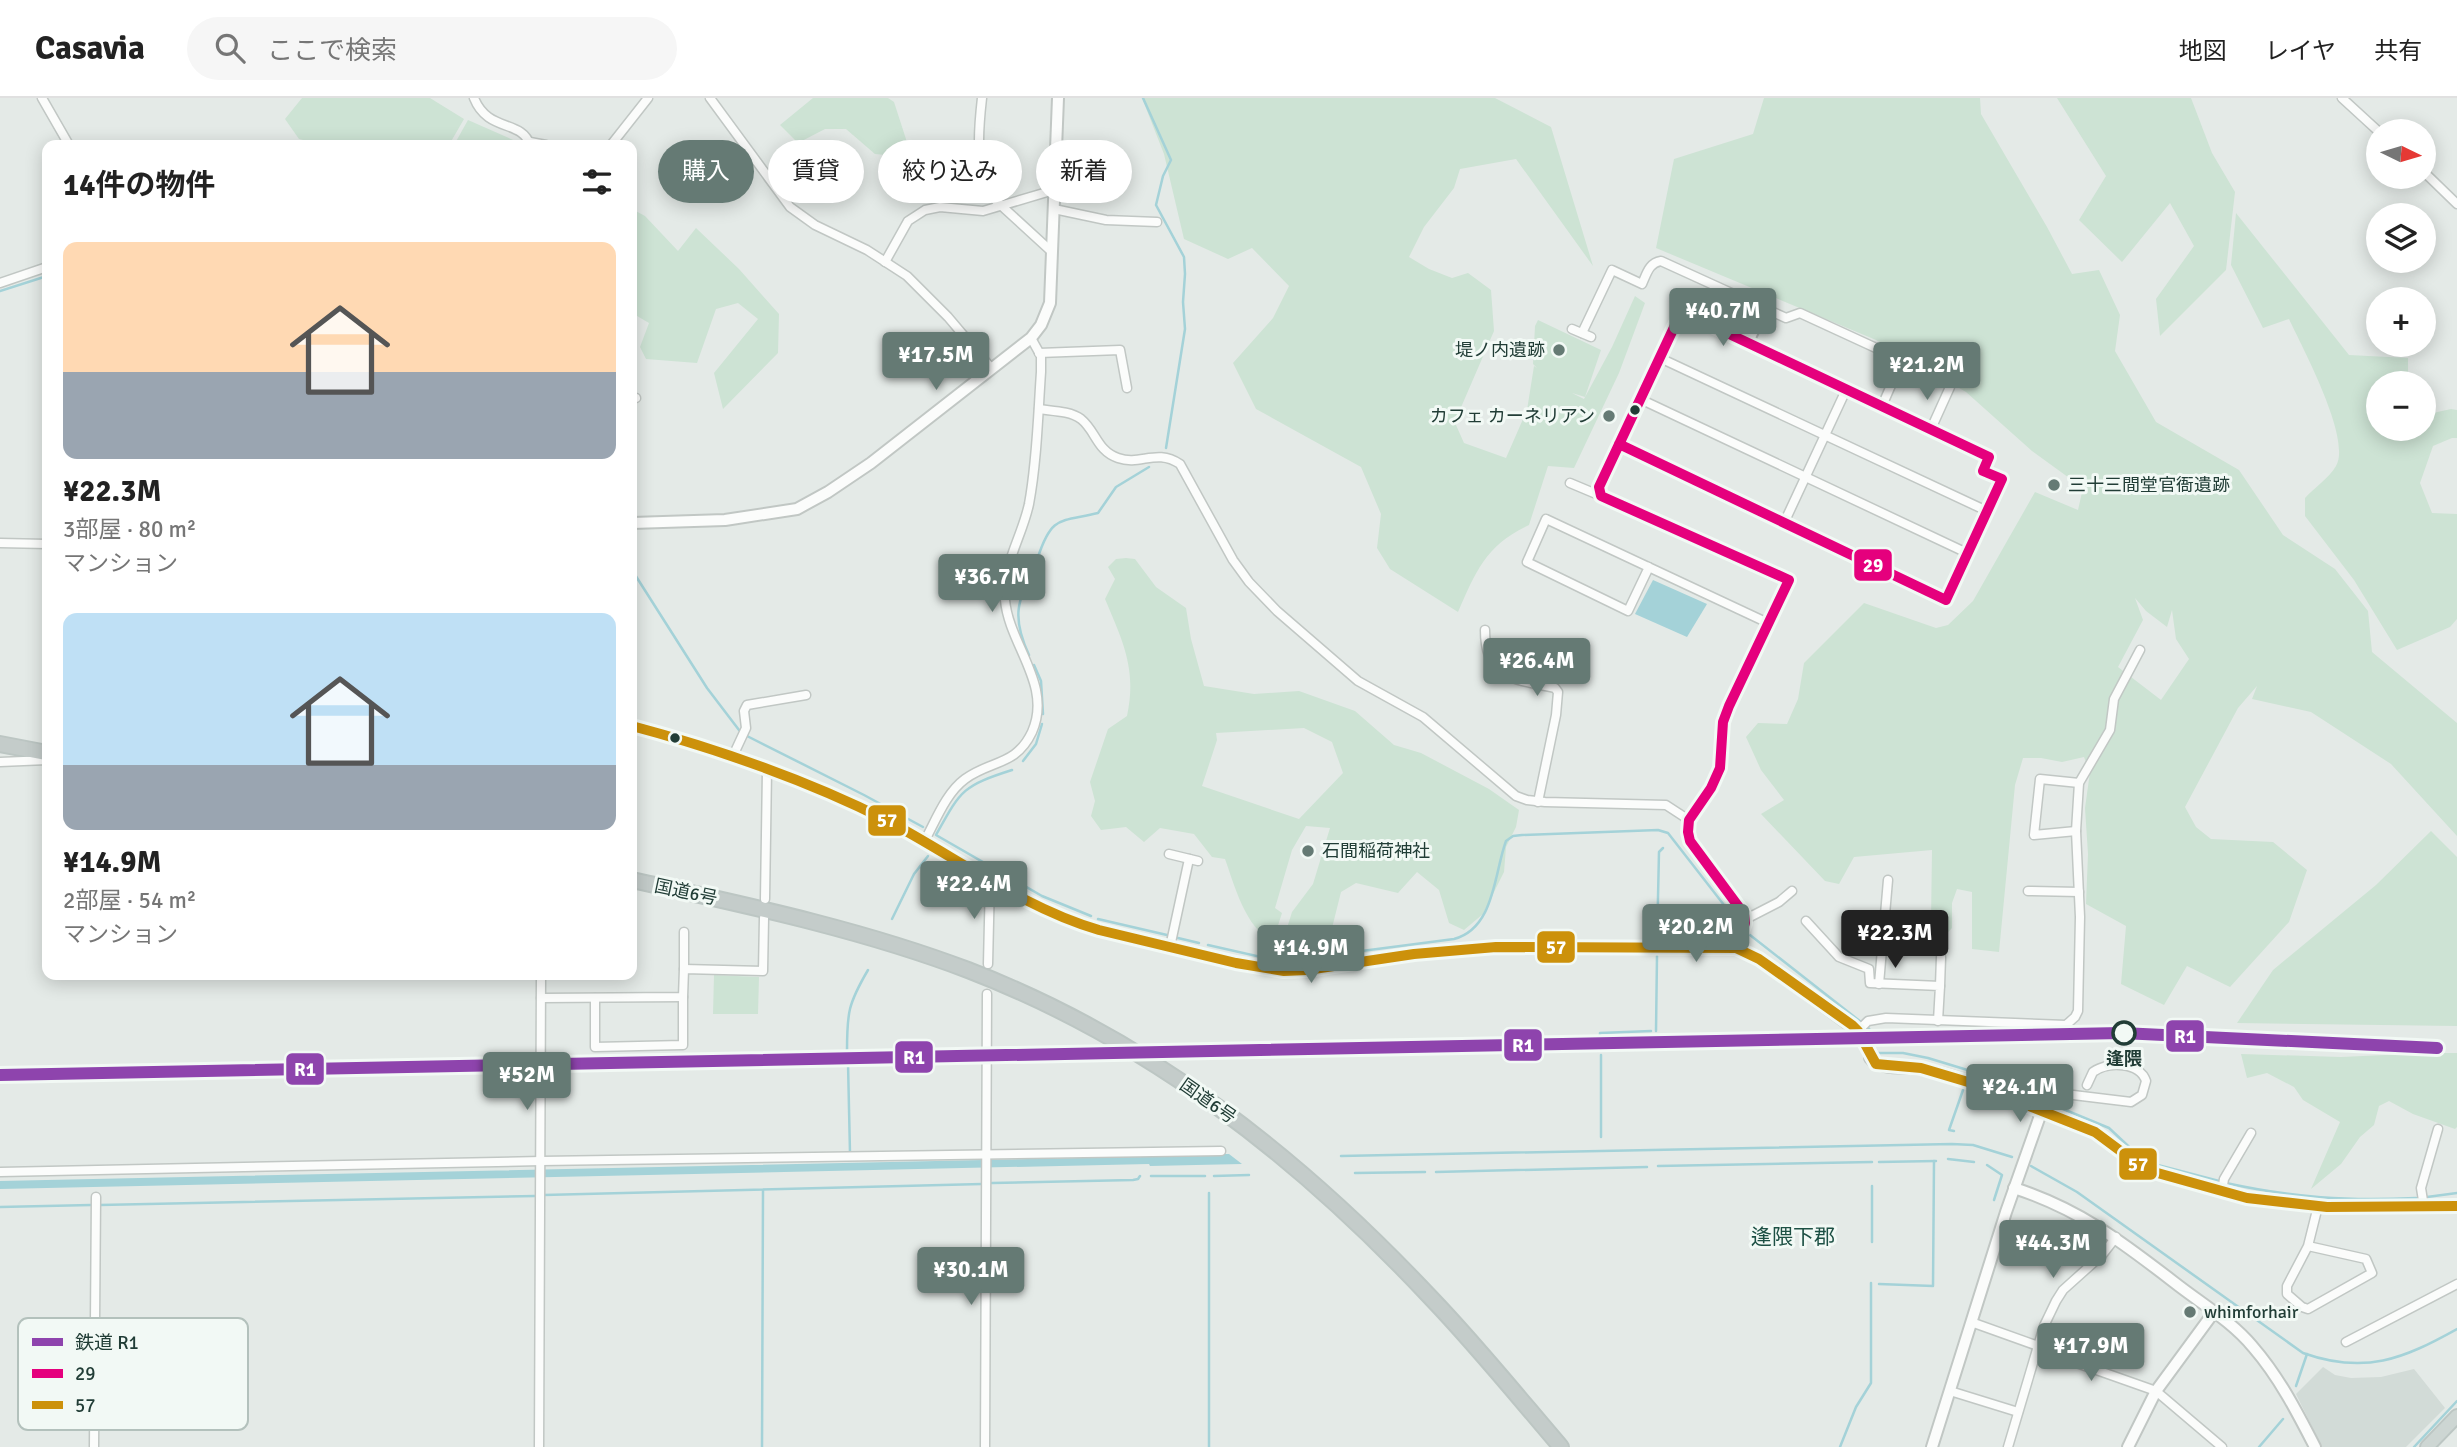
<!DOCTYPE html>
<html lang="ja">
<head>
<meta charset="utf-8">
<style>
	:root { --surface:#fff; --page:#f6f6f6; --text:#222; --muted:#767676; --line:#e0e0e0; --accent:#657a74 }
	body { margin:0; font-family:Signika,"Noto Sans JP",sans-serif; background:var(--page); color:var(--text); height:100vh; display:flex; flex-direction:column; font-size:26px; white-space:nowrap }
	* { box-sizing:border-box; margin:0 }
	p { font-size:23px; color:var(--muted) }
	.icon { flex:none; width:38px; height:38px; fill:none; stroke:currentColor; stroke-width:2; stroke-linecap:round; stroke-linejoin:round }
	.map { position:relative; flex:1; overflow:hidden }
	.details { position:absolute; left:42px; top:42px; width:595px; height:840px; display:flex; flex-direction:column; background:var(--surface); border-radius:14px; box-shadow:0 4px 18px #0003 }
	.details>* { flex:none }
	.guide { position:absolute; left:658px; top:42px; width:665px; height:63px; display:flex; gap:14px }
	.needle { width:46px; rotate:95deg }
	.fabs { position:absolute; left:2366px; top:21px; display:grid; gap:14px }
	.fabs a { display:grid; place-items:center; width:70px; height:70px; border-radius:50%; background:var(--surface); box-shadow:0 4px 18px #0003; font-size:35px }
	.price { position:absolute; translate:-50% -60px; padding:0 16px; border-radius:7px; background:var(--accent); color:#fff; font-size:23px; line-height:46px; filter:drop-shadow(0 2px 4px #0008) }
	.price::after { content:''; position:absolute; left:50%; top:42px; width:21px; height:16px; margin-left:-10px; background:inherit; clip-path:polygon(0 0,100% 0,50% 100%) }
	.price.active { background:#222; color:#fff }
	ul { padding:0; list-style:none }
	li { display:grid; align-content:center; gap:14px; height:371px; padding:0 21px }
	li span { display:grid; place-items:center; height:217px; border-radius:14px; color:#555 }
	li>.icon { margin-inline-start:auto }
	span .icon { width:126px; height:126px; fill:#fffc; stroke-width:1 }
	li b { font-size:30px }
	h2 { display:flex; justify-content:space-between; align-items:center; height:84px; padding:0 21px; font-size:30px }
	.chip { padding:0 24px; border-radius:32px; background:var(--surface); box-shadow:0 4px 18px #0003; font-size:24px; line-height:63px }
	.chip.active { background:var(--accent); color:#fff }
	header { display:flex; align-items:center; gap:42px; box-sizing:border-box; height:98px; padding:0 35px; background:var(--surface); border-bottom:2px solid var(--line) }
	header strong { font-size:33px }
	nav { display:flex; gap:38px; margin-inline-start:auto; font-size:24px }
	.search { width:490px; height:63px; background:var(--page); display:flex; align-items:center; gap:18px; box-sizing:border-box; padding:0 24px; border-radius:38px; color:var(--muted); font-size:26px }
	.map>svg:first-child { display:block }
</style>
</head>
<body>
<header>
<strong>Casavia</strong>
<div class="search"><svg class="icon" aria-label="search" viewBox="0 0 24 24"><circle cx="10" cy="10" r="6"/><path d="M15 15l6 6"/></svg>ここで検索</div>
<nav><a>地図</a><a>レイヤ</a><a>共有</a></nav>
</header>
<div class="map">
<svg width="2457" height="1349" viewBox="0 0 2457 1349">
	<rect width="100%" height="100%" fill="#e4eae7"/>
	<path fill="#d2dbd7" d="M2323,1269l12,8 16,3 30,-1 33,-8 31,39 -39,39h-84l-26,-53z"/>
	<g fill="#cde3d4" fill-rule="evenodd">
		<path d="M302,0h128l34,21 -15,26h-71l-6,-5c-21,12 -51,4 -73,-1l-14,-20z"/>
		<path d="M813,0h75l6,4 22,68 -15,11 -5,-25 -21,-2 -29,-25h-21l-27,14 -18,-18z"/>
		<path d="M1142,0h353l56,29 42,139 -77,-107 -56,10 -6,19 -30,39 -15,30 20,12 23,9 16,-5 23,17 3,41 -35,81 -3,13 8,18 42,15 21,-48 7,-44 3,2 -4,-4 2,-38 3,-6 63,30 -16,47 -13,-4 12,6 28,-52 23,-51 10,7 -26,70 -45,95 -26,-2 -19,59c-43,20 -53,46 -71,87l-68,-43 -13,-21 4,-34 -20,-47 -105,-58 -23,-46 40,-45 16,-32 -37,-38 -24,11 -44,-20 -20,-85z"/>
		<path d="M1764,0h216l1,16 66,113 25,47 27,-4 21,45 -5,36 41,71 83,48 44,65 52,34 33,42 4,41 85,71v113l-66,-72 -80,-52 -59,-13 5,-13 -19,22 -53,99 11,20 15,12 62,3 34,28 -18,52 -59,65 -43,-21 -23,39 -43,-21 5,-58 -40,-22 2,-50 -3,-46 5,-36 -6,-15 -22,5 -21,-4h-18l-8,27 -16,167 -27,-3v-57l-15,-3 -5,14v25l-17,18 -34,1 3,-17 18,-1 9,-8 1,-71 -78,7 -15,27 -14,-3 -64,-67 23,-14 -23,-30 -15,-33 12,-14 29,1 11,-25 6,-36 60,-60 72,25 12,-3 25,-24 62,-109 43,18 5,-22 -51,-37 -66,-59 -90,-52 -220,-92 18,-89 79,-25zM2135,500l11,13 21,16 5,-17 4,29 13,20 -28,41 -43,-33 25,-47z"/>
		<path d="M2057,0h134l21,55 23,39 -9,78 -66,66 -4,-37 38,-53 -24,-43 -48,59 -43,-42 27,-44z"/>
		<path d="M468,22l52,23 1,2h-67z"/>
		<path d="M632,111l13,7 33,35 18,-23 43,41 40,45 -1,39 -55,56 -9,-36 44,-54 -20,-16 -22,6 -19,54 -51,-4 -6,-12 9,-24 -17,-10z"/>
		<path d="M2236,115l113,142 59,3v25h-30v46h46v-14l27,-6 6,1v28h-5l-19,8 -13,37 12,30 25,1v105l-7,8 -53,23 -43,-70 -49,-64v-18c9,-10 24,-20 31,-32 16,-27 -34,-119 -47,-147l-26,9 -32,-63z"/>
		<path d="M1126,460l9,1 21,28 30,21 5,31 13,47 50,8 45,-3 56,20 39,34 27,8 68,36 30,21 -3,17 -10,20 -2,25 -21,42 -19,16 -15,-7 -10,-33 -22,-18 -19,21 -42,-10 -15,9 -9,36 -31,19 -19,-3 10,-32 21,-28 17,-56 -24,-2 -14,24 -17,58 7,5 -9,28c-27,-11 -39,-57 -48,-82l-13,-2 -18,-23 -34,-6 -16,14 -18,-15 -25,3 -10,-14 4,-15 -5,-19 18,-53 19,-13c10,-47 -4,-74 -22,-117l10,-20 -7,-12 8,-8zM1304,630l28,14 11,31 -44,46 -97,-33 15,-46 -1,-7z"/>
		<path d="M2431,733l26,26v169l-220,-3 36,-53 103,-85z"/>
		<path d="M714,877l45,2 -1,37h-45z"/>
		<path d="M2429,955h28v74l-2,2 -42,-15 -24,-13 -10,5 -5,19 -14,12 -19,27 -30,25 29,-67 -37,-22 -9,-13 -27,-14 -20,5 -6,-24 100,3z"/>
	</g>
	<g fill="#a4d2d8">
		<path d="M1653,482l54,24 -20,33 -52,-23z"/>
		<path d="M1149,1056h80l13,10 -92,2 -1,-2 -1149,25v-8l1126,-24z"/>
	</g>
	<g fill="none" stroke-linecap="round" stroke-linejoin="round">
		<g stroke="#a4d2d8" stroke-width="2.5">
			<path d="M1143,0l28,62 -8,16 -7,29 28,52 1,17 -2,28 2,27 -19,119"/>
			<path d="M0,193l47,-15"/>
			<path d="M1038,459c14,-42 22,-35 60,-44l18,-26 33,-20"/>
			<path d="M632,472l75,118 32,42"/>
			<path d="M1029,557c-17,-36 -13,-55 7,-89"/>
			<path d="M1034,567l7,16 2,33"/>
			<path d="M747,638l117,59 59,32"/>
			<path d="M1023,663l13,-17 6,-20"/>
			<path d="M1012,672c-50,16 -51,20 -76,65l106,61 49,20"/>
			<path d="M892,821l22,-45 14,-18"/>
			<path d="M1098,821l69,16"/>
			<path d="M1750,837l111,87"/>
			<path d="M1178,840l21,5"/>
			<path d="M1657,845l2,-91 4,-4"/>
			<path d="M1208,847l66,15 48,-4"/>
			<path d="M1331,857l123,-16c41,-11 40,-66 52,-98l7,-5 9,-1 136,-5 10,3 70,90"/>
			<path d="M1868,930l6,6"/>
			<path d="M1656,933l1,-75"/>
			<path d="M1600,937v-2l51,-2"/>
			<path d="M1876,952v3h27l25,5 46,14 135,56 32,30 13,6 65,17"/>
			<path d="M847,953c0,-38 1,-47 21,-81"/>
			<path d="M1601,957v82"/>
			<path d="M848,965l2,90"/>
			<path d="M1954,1033l-5,-1 14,-40"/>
			<path d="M1341,1058l611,-12 21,1 39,12"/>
			<path d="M1948,1061l26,3"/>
			<path d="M1879,1064l57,-1"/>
			<path d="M1987,1067l15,10 -8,25"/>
			<path d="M1658,1068l214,-4"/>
			<path d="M2031,1068l46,26 226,161c62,22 100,6 154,-24"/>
			<path d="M1436,1074l211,-5"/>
			<path d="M1355,1075l70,-1"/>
			<path d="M1151,1078h54"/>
			<path d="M1214,1078l35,-1"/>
			<path d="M992,1085l141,-3 5,-1 2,-3"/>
			<path d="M2226,1085c69,15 120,18 190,15"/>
			<path d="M1872,1088v56"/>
			<path d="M544,1097l438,-11"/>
			<path d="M2427,1099l30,-4"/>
			<path d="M100,1107l435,-9"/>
			<path d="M0,1109l91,-2"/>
			<path d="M1879,1186l54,2 1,-125"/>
			<path d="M2296,1288l11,-32"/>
			<path d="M762,1349l1,-257"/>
			<path d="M1209,1349v-254"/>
			<path d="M1840,1349l16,-40 15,-24v-100"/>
			<path d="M2259,1349l24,-28"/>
			<path d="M2414,1349l43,-46"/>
		</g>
		<g stroke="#c1c7c4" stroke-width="11">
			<g id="minor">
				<path d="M42,0l27,47"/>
				<path d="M474,0c14,35 48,21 56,47"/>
				<path d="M710,0l80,109 25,18 52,25 40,26 41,41 44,52"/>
				<path d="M982,0c-4,35 -7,68 11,100l59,54"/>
				<path d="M2342,0l36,33"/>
				<path d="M530,44l16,3"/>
				<path d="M611,47l37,-47"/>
				<path d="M2424,74l33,32"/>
				<path d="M1054,111l52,11 51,2"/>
				<path d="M885,164l23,-41 17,-11 15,-3 43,4 71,-21"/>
				<path d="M0,185l47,-16"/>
				<path d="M1572,231l19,8"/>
				<path d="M1582,235l30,-63 30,14c5,-11 7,-21 19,-23l125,57 14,-5 102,47 -20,46"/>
				<path d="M1039,255l81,-3 7,38"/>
				<path d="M1660,260l327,153"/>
				<path d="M632,301l4,-1"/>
				<path d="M1640,301l327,154"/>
				<path d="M1039,311c13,2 31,2 42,10 15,12 16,32 37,39 23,8 38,-10 62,6l53,96 16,22 28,29 81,70 65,36 93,79 11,4 18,2 121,3 23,15"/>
				<path d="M1931,331l19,-42"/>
				<path d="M1619,346l327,156 56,-121 -19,-8 6,-14 -241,-115"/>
				<path d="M1570,385l31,13"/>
				<path d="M1784,425l62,-133"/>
				<path d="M0,445l47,1"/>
				<path d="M1649,469l-21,44 -101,-49 19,-43 222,104"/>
				<path d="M1485,532c0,51 31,49 70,58l3,4 -2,23 -18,87"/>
				<path d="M732,660l14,-30 -2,-17 3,-6 59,-10"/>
				<path d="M0,664l47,-2"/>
				<path d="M2076,733l-42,4 6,-56 39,4"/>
				<path d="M925,742c11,-20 21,-47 40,-61 26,-19 51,-13 67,-47 21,-47 -23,-87 -27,-132 -3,-35 17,-63 24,-96 8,-43 9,-89 12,-132v-16l-10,-18"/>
				<path d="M1169,756l29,7"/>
				<path d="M2028,793l51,1"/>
				<path d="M765,801l2,-129"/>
				<path d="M1746,821l33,-17 13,-11"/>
				<path d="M1806,823l33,36 30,12 1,14 70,3 -2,35"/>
				<path d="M684,834v37"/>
				<path d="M1170,849l19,-88"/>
				<path d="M988,866l2,-85"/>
				<path d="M1879,886l9,-104"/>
				<path d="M1940,888l1,-29"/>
				<path d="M541,900l142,-1 1,-28 79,2 1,-53"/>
				<path d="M595,900v49l88,-2v-48"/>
				<path d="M1847,925l11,8 12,27"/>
				<path d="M1858,933l10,-10 18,-3 180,7 9,-8 3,-6 2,-94 -4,-86 3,-48 31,-53 4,-31 26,-49"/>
				<path d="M2042,1012l53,22 43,32 16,8 93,26 80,9 130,-1"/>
				<path d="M2042,1012l13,-13 10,-3 66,8 11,-7 4,-14c-6,-19 -38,-20 -53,-9l-6,13"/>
				<path d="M0,1074l541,-11 680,-10"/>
				<path d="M2222,1093l2,-12 27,-46"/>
				<path d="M2424,1109l-3,-19 17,-59"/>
				<path d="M2308,1148l58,13 6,14 -64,36 -6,-2 -15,-13v-8l21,-40 10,-40"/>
				<path d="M1971,1224l67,24"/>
				<path d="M2346,1244l111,-58"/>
				<path d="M2037,1251l119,42 66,56"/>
				<path d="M1950,1293l68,21"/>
				<path d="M94,1349l2,-250"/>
				<path d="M539,1349l2,-472"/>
				<path d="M985,1349l2,-453"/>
				<path d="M2008,1349l36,-121 12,-25 7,-11 39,-35 14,-18"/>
			</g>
		</g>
		<g stroke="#c1c7c4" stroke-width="14">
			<g id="tertiary">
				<path d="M632,425l93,-3 72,-11 31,-17 43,-29 160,-125 10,-13 9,-22 8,-205"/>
				<path d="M632,628c83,22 177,55 254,94 70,37 137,88 213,110l137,33 48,8 23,-1 107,-16 82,-7 240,1 23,11 88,64"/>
				<path d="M1736,850l9,-25 -1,-9 -54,-73 -2,-9 1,-12 22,-32 9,-20 3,-46 6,-16 60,-126 -188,-84 -2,-9 78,-166 5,-6 5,-1 61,28 16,-35"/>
				<path d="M1870,960c10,13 37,8 52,11 41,7 81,26 120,41l-36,102 -74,235"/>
				<path d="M2014,1090c69,22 113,58 169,101 24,18 51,35 70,58 26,30 44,65 62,100"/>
				<path d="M2128,1349l28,-56 58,-79"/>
			</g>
		</g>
		<g stroke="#bcc6c3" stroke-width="16">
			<path id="primary" d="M2427,1349l30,-31"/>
		</g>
		<g stroke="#bcc6c3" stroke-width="18">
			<g id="trunk">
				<path d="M0,646l47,9"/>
				<path d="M632,782c113,25 228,49 336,90 182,70 332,188 464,329 45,47 87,99 129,148"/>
			</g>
		</g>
		<use href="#minor" stroke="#fbfcfb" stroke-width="8"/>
		<use href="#tertiary" stroke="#fbfcfb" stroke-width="10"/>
		<use href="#primary" stroke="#cdd6d3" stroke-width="12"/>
		<use href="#trunk" stroke="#c4ccca" stroke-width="14"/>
		<g stroke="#f2f9f5" stroke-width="16">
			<path id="bus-1" d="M1619,346l327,156 56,-121 -19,-8 6,-14 -302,-143 -5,1 -5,6 -78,166 2,9 188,84 -60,126 -6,16 -3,46 -9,20 -22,32 -1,12 2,9 54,73 1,9 -9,25"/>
		</g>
		<g stroke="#f2f9f5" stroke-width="16">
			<path id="bus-2" d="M632,628c83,22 177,55 254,94 70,37 137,88 213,110l137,33 48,8 23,-1 107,-16 82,-7 240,1 23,11 93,66 6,6 18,33 45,4 47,14 127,50 43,32 16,8 93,26 80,9 130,-1"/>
		</g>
		<use href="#bus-1" stroke="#e5007d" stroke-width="10"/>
		<use href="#bus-2" stroke="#cc910b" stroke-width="10"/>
		<g stroke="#f2f9f5" stroke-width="18">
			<path id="rail-1" d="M0,977l2122,-42 315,15"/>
		</g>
		<use href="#rail-1" stroke="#8e44ad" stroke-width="12"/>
	</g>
	<g fill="#657a74" stroke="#f2f9f5" stroke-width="2.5">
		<circle cx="1559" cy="252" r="7"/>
		<circle cx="1609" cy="318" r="7"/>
		<circle cx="2054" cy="387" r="7"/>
		<circle cx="1308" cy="753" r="7"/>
		<circle cx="2190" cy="1214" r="7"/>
	</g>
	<g fill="#213d36" stroke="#f2f9f5" stroke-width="2.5">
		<circle cx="1635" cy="312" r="6"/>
		<circle cx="675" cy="640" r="6"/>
	</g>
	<circle fill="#f2f9f5" stroke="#213d36" stroke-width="3.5" cx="2124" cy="935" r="11"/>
	<g text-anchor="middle" stroke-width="6" stroke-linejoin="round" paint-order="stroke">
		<g font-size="18" fill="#213d36" stroke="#f2f9f5" text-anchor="start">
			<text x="1545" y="258" text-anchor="end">堤ノ内遺跡</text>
			<text x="1595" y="324" text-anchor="end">カフェ カーネリアン</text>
			<text x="2068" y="393">三十三間堂官衙遺跡</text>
			<text x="1322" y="759">石間稲荷神社</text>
			<text x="2204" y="1220">whimforhair</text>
		</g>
		<g font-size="18" fill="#213d36" stroke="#f2f9f5">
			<text transform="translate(686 794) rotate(12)" y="6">国道6号</text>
			<text transform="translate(1208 1003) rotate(35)" y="6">国道6号</text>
		</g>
		<g font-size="18" font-weight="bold" fill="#213d36" stroke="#f2f9f5">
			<text x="2124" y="967">逢隈</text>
		</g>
		<g font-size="21" fill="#1d5044" stroke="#f2f9f5">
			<text x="1793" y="1146">逢隈下郡</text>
		</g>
	</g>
	<rect x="18" y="1220" width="230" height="112" rx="10" fill="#f2f9f5" stroke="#b3c1bc" stroke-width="2"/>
	<rect x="32" y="1240" width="31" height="8" fill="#8e44ad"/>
	<rect x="32" y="1271" width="31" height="9" fill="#e5007d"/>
	<rect x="32" y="1303" width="31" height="8" fill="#cc910b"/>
	<g font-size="19" fill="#213d36">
		<text x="75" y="1251">鉄道 R1</text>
		<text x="75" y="1282">29</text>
		<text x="75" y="1314">57</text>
	</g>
	<g stroke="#f2f9f5" stroke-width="2.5">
		<rect x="1853" y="450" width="40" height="34" rx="7" fill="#e5007d"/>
		<rect x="867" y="706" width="40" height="33" rx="7" fill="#cc910b"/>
		<rect x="1536" y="832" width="40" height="34" rx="7" fill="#cc910b"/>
		<rect x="2165" y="921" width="40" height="34" rx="7" fill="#8e44ad"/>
		<rect x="1503" y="930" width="40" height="34" rx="7" fill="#8e44ad"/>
		<rect x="894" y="942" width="40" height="34" rx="7" fill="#8e44ad"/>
		<rect x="285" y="954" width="40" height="34" rx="7" fill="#8e44ad"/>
		<rect x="2118" y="1049" width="40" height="34" rx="7" fill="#cc910b"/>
	</g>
	<g font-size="19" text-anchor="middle" font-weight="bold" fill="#fff">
		<text x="1873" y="474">29</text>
		<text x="887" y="729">57</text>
		<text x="1556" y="856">57</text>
		<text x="2185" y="945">R1</text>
		<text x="1523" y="954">R1</text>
		<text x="914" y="966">R1</text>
		<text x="305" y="978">R1</text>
		<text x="2138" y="1073">57</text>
	</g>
</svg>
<div class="fabs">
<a><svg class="needle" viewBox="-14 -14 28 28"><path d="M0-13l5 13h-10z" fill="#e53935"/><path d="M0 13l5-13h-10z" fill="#767676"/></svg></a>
<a><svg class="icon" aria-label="layers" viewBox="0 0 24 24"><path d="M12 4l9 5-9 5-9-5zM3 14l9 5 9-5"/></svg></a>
<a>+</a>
<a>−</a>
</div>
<b class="price" style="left:1723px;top:250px">¥40.7M</b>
<b class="price" style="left:936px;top:294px">¥17.5M</b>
<b class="price" style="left:1927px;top:304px">¥21.2M</b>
<b class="price" style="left:992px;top:516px">¥36.7M</b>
<b class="price" style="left:1537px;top:600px">¥26.4M</b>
<b class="price" style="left:974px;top:823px">¥22.4M</b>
<b class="price" style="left:1696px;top:866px">¥20.2M</b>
<b class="price active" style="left:1895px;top:872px">¥22.3M</b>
<b class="price" style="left:1311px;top:887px">¥14.9M</b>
<b class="price" style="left:527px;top:1014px">¥52M</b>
<b class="price" style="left:2020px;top:1026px">¥24.1M</b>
<b class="price" style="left:2053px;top:1182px">¥44.3M</b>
<b class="price" style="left:971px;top:1209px">¥30.1M</b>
<b class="price" style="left:2091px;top:1285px">¥17.9M</b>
<div class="guide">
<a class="chip active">購入</a>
<a class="chip">賃貸</a>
<a class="chip">絞り込み</a>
<a class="chip">新着</a>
</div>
<section class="details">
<h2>14件の物件<svg class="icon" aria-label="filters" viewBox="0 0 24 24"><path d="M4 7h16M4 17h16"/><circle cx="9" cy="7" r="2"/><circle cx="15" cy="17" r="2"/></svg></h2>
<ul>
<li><span style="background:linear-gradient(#ffd9b3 60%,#9aa5b1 0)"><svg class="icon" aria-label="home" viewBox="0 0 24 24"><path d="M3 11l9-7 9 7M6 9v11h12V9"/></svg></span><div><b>¥22.3M</b><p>3部屋 · 80 m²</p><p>マンション</p></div></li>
<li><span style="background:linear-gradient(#bfe0f5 70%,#9aa5b1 0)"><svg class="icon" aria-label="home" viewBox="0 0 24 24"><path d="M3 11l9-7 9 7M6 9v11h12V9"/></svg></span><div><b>¥14.9M</b><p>2部屋 · 54 m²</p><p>マンション</p></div></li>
</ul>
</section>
</div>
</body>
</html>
